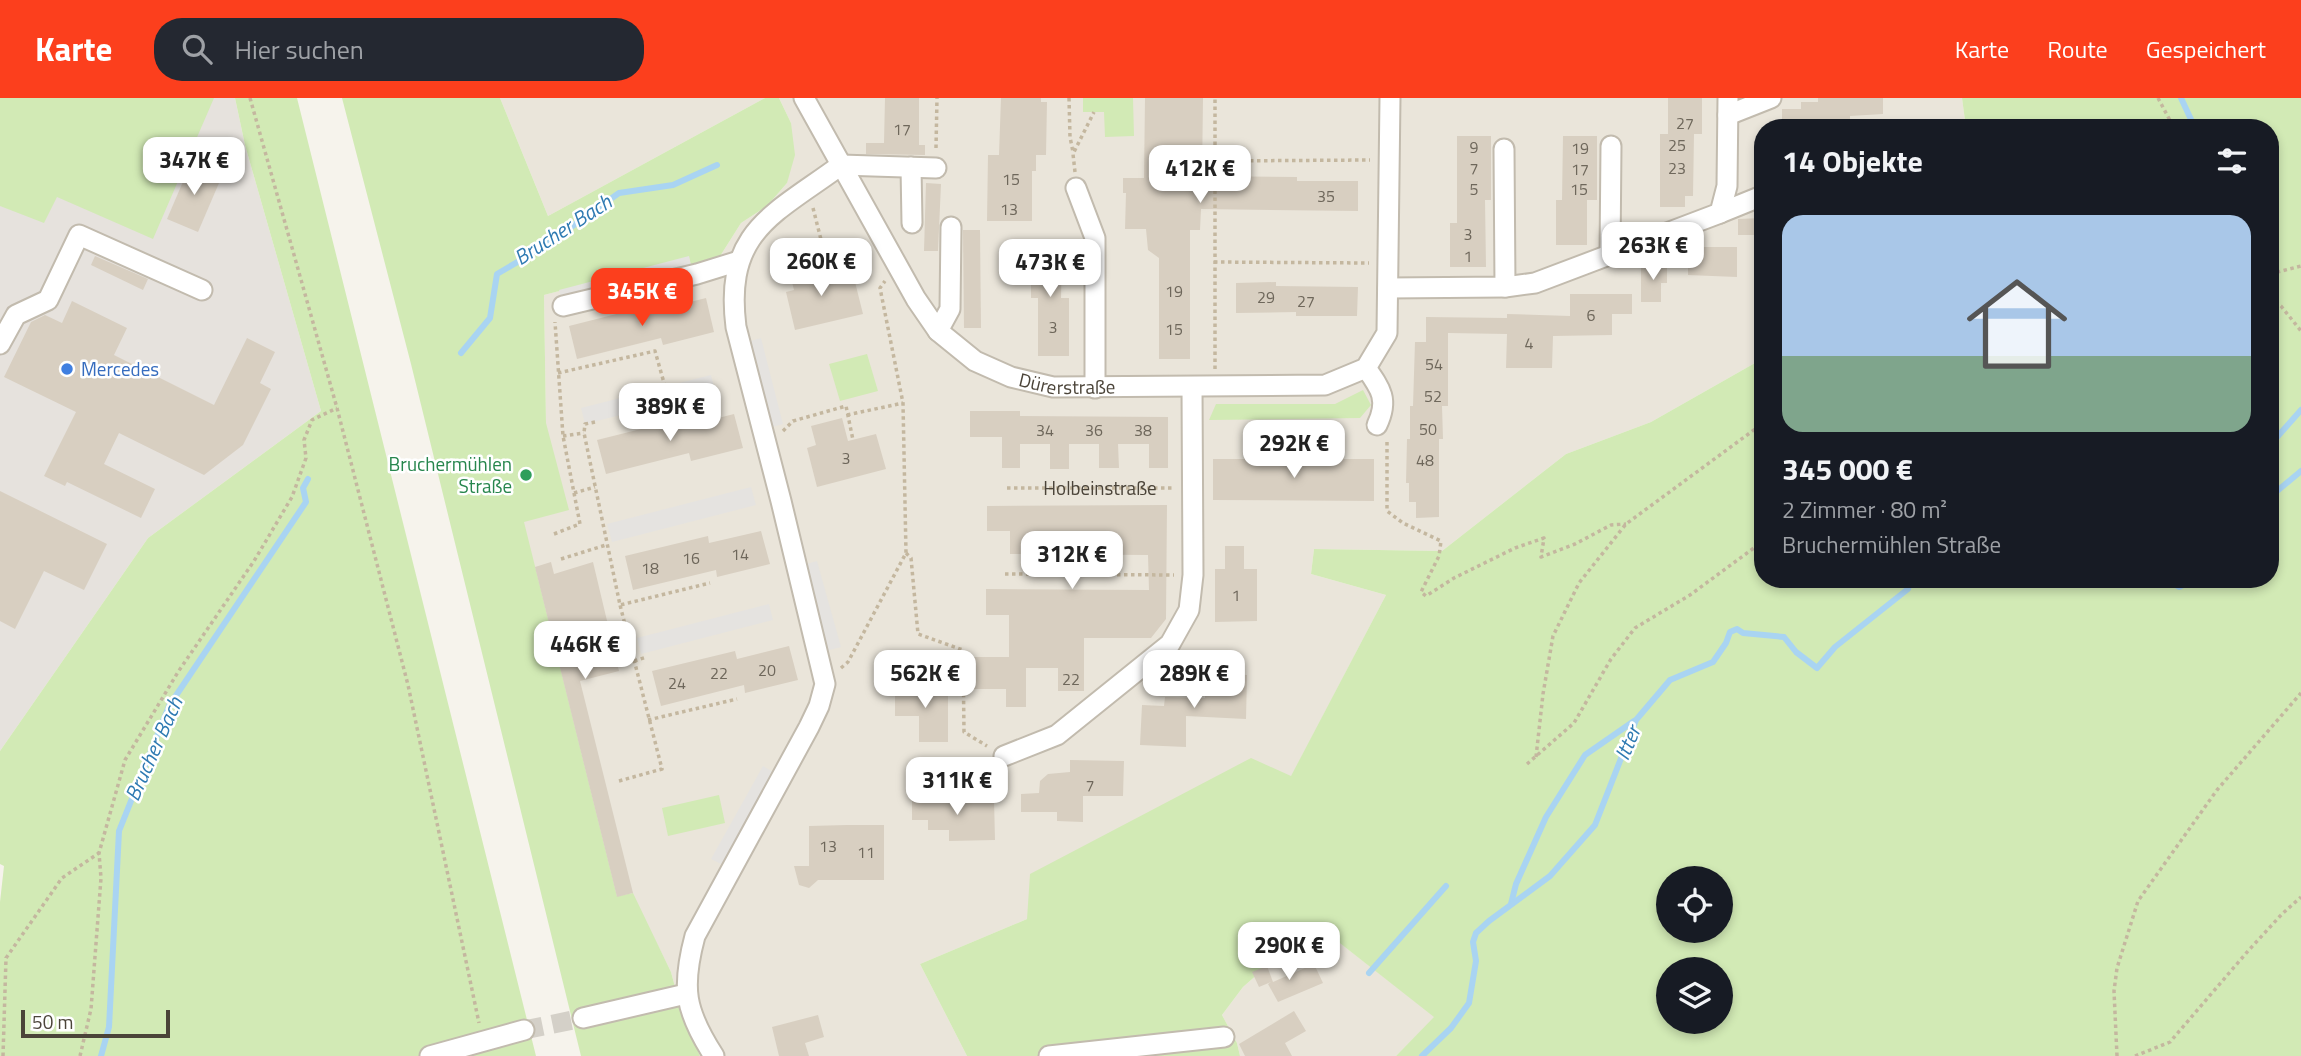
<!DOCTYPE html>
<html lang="de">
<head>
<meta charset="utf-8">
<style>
	:root { --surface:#171b24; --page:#242831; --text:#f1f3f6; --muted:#9ea1a6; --line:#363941; --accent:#fc3f1d }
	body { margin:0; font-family:"Titillium Web",sans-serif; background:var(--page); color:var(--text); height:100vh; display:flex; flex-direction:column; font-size:26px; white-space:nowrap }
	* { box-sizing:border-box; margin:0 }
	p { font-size:23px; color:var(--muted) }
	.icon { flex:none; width:38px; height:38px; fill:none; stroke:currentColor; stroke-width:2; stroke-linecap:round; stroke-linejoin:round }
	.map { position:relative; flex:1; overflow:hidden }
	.details { position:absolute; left:1754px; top:21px; width:525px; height:469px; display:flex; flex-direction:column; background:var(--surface); border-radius:28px; box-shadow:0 4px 10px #0003 }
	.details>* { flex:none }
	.tools { position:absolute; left:1656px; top:768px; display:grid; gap:14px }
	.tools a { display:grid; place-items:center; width:77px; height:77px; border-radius:50%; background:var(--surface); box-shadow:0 4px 10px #0003; font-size:35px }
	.scale { position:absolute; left:21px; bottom:18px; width:149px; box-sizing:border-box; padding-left:7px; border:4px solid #4b4439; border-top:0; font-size:19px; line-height:24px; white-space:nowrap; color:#4b4439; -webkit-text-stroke:5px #fff; paint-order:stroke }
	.price { position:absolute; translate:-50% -60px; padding:0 16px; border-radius:14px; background:#fff; color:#222; font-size:23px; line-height:46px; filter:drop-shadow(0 2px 4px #0008) }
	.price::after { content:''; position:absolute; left:50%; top:42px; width:21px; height:16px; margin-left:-10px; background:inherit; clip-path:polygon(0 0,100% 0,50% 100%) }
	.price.on { background:var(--accent); color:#fff }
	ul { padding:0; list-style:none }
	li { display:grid; align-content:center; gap:14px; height:371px; padding:0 28px }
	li+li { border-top:2px solid var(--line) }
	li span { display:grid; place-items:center; height:217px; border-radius:21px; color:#555 }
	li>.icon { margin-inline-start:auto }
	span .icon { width:126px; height:126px; fill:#fffc; stroke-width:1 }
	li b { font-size:30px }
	h2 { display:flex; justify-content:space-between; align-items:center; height:84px; padding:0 28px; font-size:30px }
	header { display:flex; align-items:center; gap:42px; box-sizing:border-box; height:98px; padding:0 35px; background:var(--accent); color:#fff }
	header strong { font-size:33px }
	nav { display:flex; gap:38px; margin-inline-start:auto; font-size:24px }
	.search { width:490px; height:63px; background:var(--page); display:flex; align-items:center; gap:18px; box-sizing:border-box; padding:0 24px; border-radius:28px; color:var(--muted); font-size:26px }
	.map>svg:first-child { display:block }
</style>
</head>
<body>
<header>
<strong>Karte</strong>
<div class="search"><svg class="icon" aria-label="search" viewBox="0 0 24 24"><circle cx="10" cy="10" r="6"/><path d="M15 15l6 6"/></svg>Hier suchen</div>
<nav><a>Karte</a><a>Route</a><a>Gespeichert</a></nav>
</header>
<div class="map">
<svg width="2301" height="958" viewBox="0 0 2301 958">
	<rect width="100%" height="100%" fill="#f6f3ec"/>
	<g fill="#eae5da">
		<path d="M500,0h265l-217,118z"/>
		<path d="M779,0h1183l4,30h-204v231l-111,63 -85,32 -124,97 -128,-2 -3,25 75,21 -95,182 -264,142 -107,45 47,92h-267l-18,-43 -11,-41 -39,-79 -15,4 -94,-375 23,-100 -2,-127 145,-39 28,5 24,-38 26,-17 20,-23 4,-60z"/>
		<path d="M1327,835l108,84 -39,39h-156l-3,-13 -15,-28 21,-28 24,-21z"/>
	</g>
	<path fill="#e6e2dd" d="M0,0h235l10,47 76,266 -173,127 -148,213z"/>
	<g fill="#d2eab5" fill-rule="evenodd">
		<path d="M0,0h214l-61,141 -96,-42 -13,26 -44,-17z"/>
		<path d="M235,0h62l239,958h-536v-154l4,-36 -4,-2v-113l148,-213 173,-127 -76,-266z"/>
		<path d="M342,0h158l48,118 217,-118h14l12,25 4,32 -8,28 -20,23 -26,17 -24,38 -25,9 -3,-13 -145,38 2,128 23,87 -45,12 93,374 16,-3 38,79 11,41 18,43h-119l-170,-692z"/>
		<path d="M1083,0h50l1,38 -29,1 -1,-25h-21z"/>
		<path d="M1962,0h339v958h-905l38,-39 -107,-84 -60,33 -24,21 -21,28 15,28 3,13h-273l-47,-92 107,-45 3,-45 221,-116 40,18 95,-181 -75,-21 3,-25 128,2 124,-97 85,-32 111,-63v220h508v-451h-304zM1668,780h52v53h-52zM1668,872h52v52h-52z"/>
		<path d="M867,256l11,37 -38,10 -11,-37z"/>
		<path d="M1363,292l8,15 -11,13 -151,2 7,-16h119z"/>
		<path d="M719,697l6,28 -57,13 -6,-28z"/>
	</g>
	<g fill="#e5e3e0">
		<path d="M689,158l3,14 -129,32 -4,-12z"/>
		<path d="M761,240l22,86 -14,4 -22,-86z"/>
		<path d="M711,277l4,16 -130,33 -4,-16z"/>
		<path d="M751,389l5,18 -144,37 -5,-18z"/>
		<path d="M817,463l24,86 -15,4 -23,-86z"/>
		<path d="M769,506l4,16 -132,34 -4,-16z"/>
		<path d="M763,668l12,7 -52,92 -12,-6z"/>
	</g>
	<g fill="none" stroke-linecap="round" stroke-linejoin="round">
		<g stroke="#a9d4f2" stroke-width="6">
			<path d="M2181,0l14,30"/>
			<path d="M461,255l29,-35 7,-44 46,-27 76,-54 54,-8 44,-20"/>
			<path d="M2270,347l31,-35"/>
			<path d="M2270,399l31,-26"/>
			<path d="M2165,481l14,8 15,-8"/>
			<path d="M1511,806l5,-20 30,-67 39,-62 49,-34"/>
			<path d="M1369,875l77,-87"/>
			<path d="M101,958l8,-29 10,-196 50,-125 137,-204 -3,-14 5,-9"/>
			<path d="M1422,958l29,-28 18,-25 7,-42 -3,-19 3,-9 13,-12 61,-45 45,-51 41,-105 34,-40 43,-18 13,-19 4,-11 7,-3 6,4 41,4 12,15 21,16 18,-21 73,-58 3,-10"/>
		</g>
	</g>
	<g fill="#d8cfc1">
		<path d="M885,0h34v47h6v10l-59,-1v-11h18z"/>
		<path d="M1001,0h40v4h6l-1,53h-10v16h-4v50h-45l1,-66h11z"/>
		<path d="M1145,0h58l-1,78 95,1v4h61v30l-157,-2 -1,21h-10v129h-31v-101l-11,-8 -2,-21h-21l1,-36h-3v-15h21z"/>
		<path d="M1668,0h34v36h-8l-1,62h-8v11h-25v-73h8z"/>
		<path d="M1818,0h65v16l-33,2v10l-68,2v-19h19v-7h17z"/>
		<path d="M1457,38h34v64h-6l1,67h-36v-44h7z"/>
		<path d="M1563,38h34v64h-10v45h-31v-45h6z"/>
		<path d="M191,65l31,13 -24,56 -31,-13z"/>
		<path d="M926,85l15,1 -3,67h-14z"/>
		<path d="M1762,120v17h-24v-16z"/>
		<path d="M963,132h17l1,98h-17z"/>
		<path d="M1031,143h31l-1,57h8v58h-31v-58h-7z"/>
		<path d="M1688,149h49v30l-49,-2z"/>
		<path d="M95,158l53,23 -5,11 -52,-25z"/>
		<path d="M820,164l5,22 29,-6 9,36 -68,16 -9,-38 8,-2 -5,-20z"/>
		<path d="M1641,166h26v19h-6v19h-20z"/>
		<path d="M1276,184v4l82,1 -1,29h-61v-4l-60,1v-30z"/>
		<path d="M1570,196h62v20h-20v21l-59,1 -1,32h-46l1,-34 -59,-1v73h-6l1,33h-4v78l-23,1v-16h-7v-19h-3l1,-44h3v-33h3l2,-64h11v-25l81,1v-4l63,2z"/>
		<path d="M706,200l8,34 -51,13 -2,-7 -84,21 -8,-33 83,-21 2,6z"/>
		<path d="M72,203l55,27 -13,27 100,50 33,-67 28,14 -15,31 11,6 -28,56 -39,30 -85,-42 -15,31 51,25 -14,29 -74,-36 -2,4 -21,-10 32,-64 -72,-35 27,-55 14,-7 17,8z"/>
		<path d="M970,313h50v5l148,1v51h-19v-24h-31l1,24h-20v-24h-30v25h-19v-25h-30v24h-18v-31h-32z"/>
		<path d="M734,316l9,34 -52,13 -2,-8 -83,21 -9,-34 84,-21 1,8z"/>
		<path d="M842,320l6,23 28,-7 10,35 -69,18 -10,-39 9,-3 -5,-19z"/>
		<path d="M1213,361h161v42l-161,-1z"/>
		<path d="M0,393l107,53 -23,46 -40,-19 -29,58 -15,-8z"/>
		<path d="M1167,407l-1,114 -15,19h-67v53h-26v-23h-32v39h-20v-18h-34v-32h37v-42h-23v-26l163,1 -1,-35 -138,-1v-23h-23v-25z"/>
		<path d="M761,433l9,33 -53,13 -1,-7 -83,20 -8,-34 83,-20 1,7z"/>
		<path d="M1225,448h19v23h13v52l-42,1v-53h10z"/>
		<path d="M551,464l3,12 39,-12 26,109 -39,10 53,212 -16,4 -82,-330z"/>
		<path d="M789,548l9,34 -53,13 -1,-8 -83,21 -9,-35 83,-20 2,8z"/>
		<path d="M1206,575l41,2 -1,44 -60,-3v31l-46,-2 2,-40 22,1 1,-9 40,1z"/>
		<path d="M895,588h53v56h-29v-26h-24z"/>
		<path d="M1070,662l54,1 -1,35h-40v26l-26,-1v-9h-36v-18l18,-1 1,-12 8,-7 22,-2z"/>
		<path d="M912,697h23v5l59,-1 1,41 -46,1v-11h-21v-10h-16z"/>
		<path d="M847,727h37v55h-66l-9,8 -10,-3 -5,-19h15v-40z"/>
		<path d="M1314,866l9,19 -45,19 -10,-18 3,-2 -12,5 -7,-15 15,-6 6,16z"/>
		<path d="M1294,913l12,20 -21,12 7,13h-47l-6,-12z"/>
		<path d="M818,917l6,22 -19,6 4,13h-30l-7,-29z"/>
	</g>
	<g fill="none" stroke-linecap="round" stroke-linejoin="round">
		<path stroke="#d4d0c8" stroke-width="19" stroke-dasharray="19 10" stroke-linecap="butt" d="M524,932l59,-12"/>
		<g stroke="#c2bbae" stroke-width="23">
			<g id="minor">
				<path id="s2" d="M804,0l112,201 22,32 37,30 36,16 42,10 272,-2 41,-17 21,-35 3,-235"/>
				<path d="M1728,17l43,-17"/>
				<path d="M1504,51l1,138"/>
				<path d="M841,67l95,3"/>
				<path d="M911,69l1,56"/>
				<path d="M1076,90l19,50v150"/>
				<path d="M1720,115l42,-17"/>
				<path d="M1610,156l1,-108"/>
				<path d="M1388,190l117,-1 30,-4 185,-70 7,-27 1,-88"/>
				<path d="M563,208l134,-32 42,-13"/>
				<path d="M938,233l12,-22 1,-82"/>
				<path d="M0,246l16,-29 32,-15 31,-65 123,55"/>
				<path d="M1366,270c15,21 23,32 11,57"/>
				<path d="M1004,658l53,-21 113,-91 19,-34 4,-35 -1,-188"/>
				<path d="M583,920l103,-24"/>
				<path d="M430,958l94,-26"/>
				<path d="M714,958c-29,-45 -33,-68 -19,-120l114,-209 10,-21 6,-22 -44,-183 -45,-174c-12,-96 37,-112 105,-162"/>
				<path d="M1049,958l175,-19"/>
			</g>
		</g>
		<g stroke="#c4b79f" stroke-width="3.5" stroke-dasharray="3.5 3.5" stroke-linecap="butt">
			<path d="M250,0l87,310 71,277 71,338"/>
			<path d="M1069,0l1,39 3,15"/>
			<path d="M2158,0l16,30"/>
			<path d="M936,50l1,-50"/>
			<path d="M1215,63l155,-1"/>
			<path d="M1171,70l43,4"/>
			<path d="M1075,74l-2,-18 21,-42"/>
			<path d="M813,110l19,75"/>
			<path d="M1214,164l155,1"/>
			<path d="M2270,176l31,-8"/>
			<path d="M2270,199l11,9 20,25"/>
			<path d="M1215,271v-271"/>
			<path d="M558,275l97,-22 15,53"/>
			<path d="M847,317l56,-12"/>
			<path d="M595,324l-10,2 -1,9 36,172 90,-22"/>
			<path d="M783,333l10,-10 53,-15 7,34"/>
			<path d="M563,338l21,-3"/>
			<path d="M1387,344v69l16,12 38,18 -2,15 -18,36 5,4 28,-18 61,-30 29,-10 -3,19 34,-13 36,-19 15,-1"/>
			<path id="s1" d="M1007,390h166"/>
			<path d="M574,395l21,-6"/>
			<path d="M554,436l26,-10 -17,-88 -8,-114"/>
			<path d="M906,455l5,5 7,76 45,16 1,82 23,14"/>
			<path d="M561,461l45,-14"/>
			<path d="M1005,476l169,1"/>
			<path d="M634,563l13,-4"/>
			<path d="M841,570l7,-6 58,-109 -3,-150 -23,-115 5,-7"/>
			<path d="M648,622l89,-21"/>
			<path d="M1536,659l7,-63 10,-58 26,-53 47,-59 136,-100"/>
			<path d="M1527,666l47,-41 37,-64 24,-31 55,-33 72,-53"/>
			<path d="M619,683l43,-12 -42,-164"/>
			<path d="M3,958l3,-98 56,-80 37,-25"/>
			<path d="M80,958l11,-47 10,-131 -2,-25 26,-93 53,-88 76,-111 38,-64 14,-39 -2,-18 8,-20 25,-12"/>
			<path d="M2117,958l-3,-65 3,-23 21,-67 79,-111 84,-97"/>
			<path d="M2135,958l35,-14 78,-91 34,-37 19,-17"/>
		</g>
		<use href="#minor" stroke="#fff" stroke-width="19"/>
	</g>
	<circle fill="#3f7fe0" stroke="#fff" stroke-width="2.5" cx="67" cy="271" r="7"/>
	<circle fill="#2e9e5b" stroke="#fff" stroke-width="2.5" cx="526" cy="377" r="7"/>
	<g text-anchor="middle" stroke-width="5" stroke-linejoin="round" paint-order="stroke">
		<g font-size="16" fill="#6e675b">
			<text x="1685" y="31">27</text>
			<text x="902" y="37">17</text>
			<text x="1677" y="53">25</text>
			<text x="1474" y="55">9</text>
			<text x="1580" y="56">19</text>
			<text x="1474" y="76">7</text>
			<text x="1677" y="76">23</text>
			<text x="1580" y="77">17</text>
			<text x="1011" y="87">15</text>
			<text x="1474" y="97">5</text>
			<text x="1579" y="97">15</text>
			<text x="1326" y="104">35</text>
			<text x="1009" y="117">13</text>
			<text x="1468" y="142">3</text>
			<text x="1468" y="164">1</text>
			<text x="1174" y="199">19</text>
			<text x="1266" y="205">29</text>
			<text x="1306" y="209">27</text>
			<text x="1591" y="223">6</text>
			<text x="1053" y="235">3</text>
			<text x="1174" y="237">15</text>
			<text x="1529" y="251">4</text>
			<text x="1434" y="272">54</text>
			<text x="1433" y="304">52</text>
			<text x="1428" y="337">50</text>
			<text x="1045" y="338">34</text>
			<text x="1094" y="338">36</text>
			<text x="1143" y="338">38</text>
			<text x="846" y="366">3</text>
			<text x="1425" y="368">48</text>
			<text x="740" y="462">14</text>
			<text x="691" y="466">16</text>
			<text x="650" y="476">18</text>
			<text x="1236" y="503">1</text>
			<text x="767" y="578">20</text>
			<text x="719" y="581">22</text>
			<text x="1071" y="587">22</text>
			<text x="677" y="591">24</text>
			<text x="1090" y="693">7</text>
			<text x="828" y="754">13</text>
			<text x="866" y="760">11</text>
		</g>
		<g font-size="19" fill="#366cbe" stroke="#fff" text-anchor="start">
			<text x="81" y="278">Mercedes</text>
		</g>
		<g font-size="19" fill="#4b4439" stroke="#fff">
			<text dy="7" stroke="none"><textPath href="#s2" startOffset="413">Dürerstraße</textPath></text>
			<text dy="7" stroke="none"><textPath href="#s1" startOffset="93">Holbeinstraße</textPath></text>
		</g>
		<g font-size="19" fill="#27864d" stroke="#fff" text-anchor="end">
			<text x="512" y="373">Bruchermühlen<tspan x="512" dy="22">Straße</tspan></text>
		</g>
		<g font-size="21" font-style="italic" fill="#2e7ab2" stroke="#fff">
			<text transform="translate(563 132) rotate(-33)" y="7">Brucher Bach</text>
			<text transform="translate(1628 645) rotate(-67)" y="7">Itter</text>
			<text transform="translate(154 651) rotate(-66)" y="7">Brucher Bach</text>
		</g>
	</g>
</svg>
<div class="tools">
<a><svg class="icon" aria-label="locate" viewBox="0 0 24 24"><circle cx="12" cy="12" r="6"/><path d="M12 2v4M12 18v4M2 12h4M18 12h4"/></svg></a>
<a><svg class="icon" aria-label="layers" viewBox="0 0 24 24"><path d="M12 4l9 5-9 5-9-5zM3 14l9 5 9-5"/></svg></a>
</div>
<div class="scale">50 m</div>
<b class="price" style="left:194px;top:99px">347K €</b>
<b class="price" style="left:1200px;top:107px">412K €</b>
<b class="price" style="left:1653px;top:184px">263K €</b>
<b class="price" style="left:821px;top:200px">260K €</b>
<b class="price" style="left:1050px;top:201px">473K €</b>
<b class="price on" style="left:642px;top:230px">345K €</b>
<b class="price" style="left:670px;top:345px">389K €</b>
<b class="price" style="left:1294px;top:382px">292K €</b>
<b class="price" style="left:1072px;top:493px">312K €</b>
<b class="price" style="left:585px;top:583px">446K €</b>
<b class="price" style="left:925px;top:612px">562K €</b>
<b class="price" style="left:1194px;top:612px">289K €</b>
<b class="price" style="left:957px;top:719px">311K €</b>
<b class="price" style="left:1289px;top:884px">290K €</b>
<section class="details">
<h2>14 Objekte<svg class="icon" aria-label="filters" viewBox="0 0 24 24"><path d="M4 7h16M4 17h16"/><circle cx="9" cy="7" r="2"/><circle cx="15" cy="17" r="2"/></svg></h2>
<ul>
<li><span style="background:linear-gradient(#a9c7e8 65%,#7fa58c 0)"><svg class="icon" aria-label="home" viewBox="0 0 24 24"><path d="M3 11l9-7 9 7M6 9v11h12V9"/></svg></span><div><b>345 000 €</b><p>2 Zimmer · 80 m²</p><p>Bruchermühlen Straße</p></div></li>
</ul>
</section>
</div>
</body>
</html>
